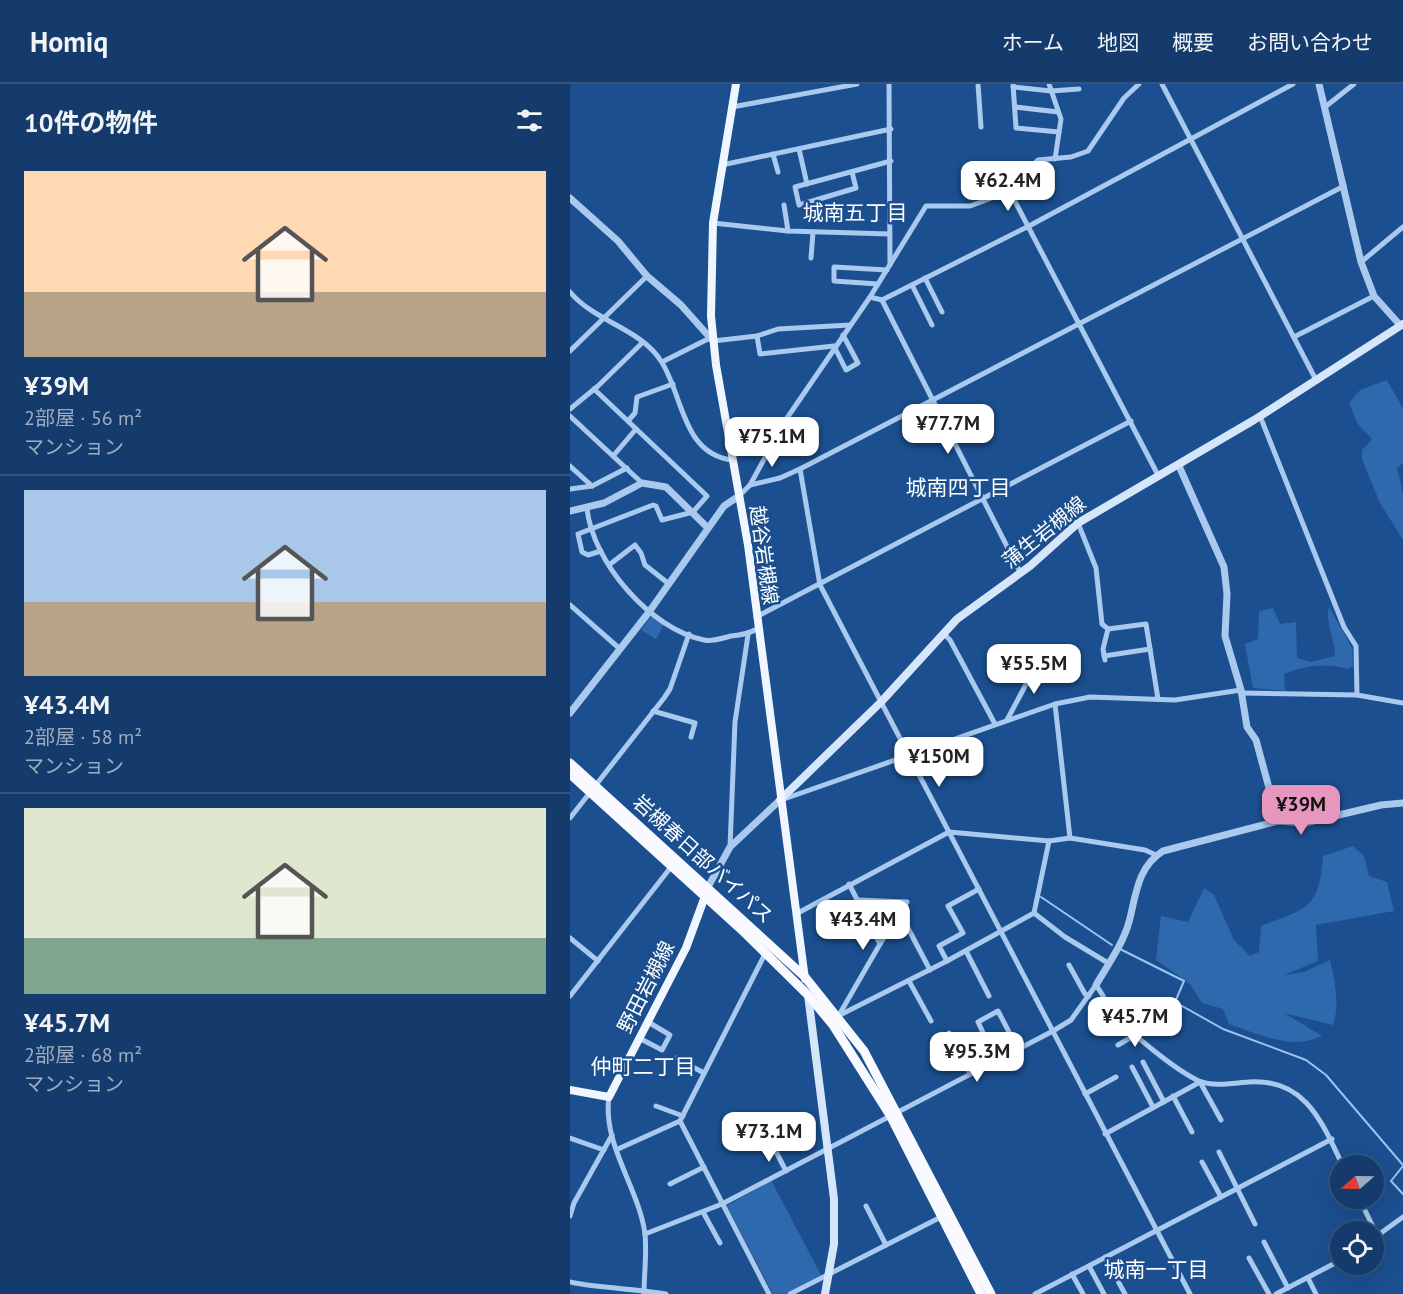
<!DOCTYPE html>
<html lang="ja">
<head>
<meta charset="utf-8">
<style>
	:root { --surface:#143b6b; --page:#214673; --text:#f1f3f6; --muted:#9dadc1; --line:#33557e; --accent:#e797bd }
	body { margin:0; font-family:"PT Sans","Noto Sans JP",sans-serif; background:var(--page); color:var(--text); height:100vh; display:flex; flex-direction:column; font-size:22px; white-space:nowrap }
	* { box-sizing:border-box; margin:0 }
	p { font-size:20px; color:var(--muted) }
	.icon { flex:none; width:33px; height:33px; fill:none; stroke:currentColor; stroke-width:2; stroke-linecap:round; stroke-linejoin:round }
	.map { position:relative; flex:1; overflow:hidden }
	.side { display:flex; flex-direction:column; background:var(--surface); width:570px }
	.side>* { flex:none }
	.needle { width:39px; rotate:250deg }
	.buttons { position:absolute; left:760px; top:1071px; display:grid; gap:12px }
	.buttons a { display:grid; place-items:center; width:54px; height:54px; border-radius:50%; background:var(--surface); box-shadow:0 6px 24px #0002,0 0 0 2px var(--line); font-size:30px }
	.price { position:absolute; translate:-50% -51px; padding:0 14px; border-radius:12px; background:#fff; color:#222; font-size:20px; line-height:39px; filter:drop-shadow(0 2px 3px #0008) }
	.price::after { content:''; position:absolute; left:50%; top:36px; width:18px; height:14px; margin-left:-9px; background:inherit; clip-path:polygon(0 0,100% 0,50% 100%) }
	.price.selected { background:var(--accent); color:#111 }
	ul { padding:0; list-style:none }
	li { display:grid; align-content:center; gap:12px; height:318px; padding:0 24px }
	li+li { border-top:2px solid var(--line) }
	li span { display:grid; place-items:center; height:186px; border-radius:0px; color:#555 }
	li>.icon { margin-inline-start:auto }
	span .icon { width:108px; height:108px; fill:#fffc; stroke-width:1 }
	li b { font-size:26px }
	h2 { display:flex; justify-content:space-between; align-items:center; height:72px; padding:0 24px; font-size:26px }
	header { display:flex; align-items:center; gap:36px; box-sizing:border-box; height:84px; padding:0 30px; background:var(--surface); border-bottom:2px solid var(--line) }
	header strong { font-size:28px }
	nav { display:flex; gap:33px; margin-inline-start:auto; font-size:21px }
	main { display:flex; flex:1; min-height:0 }
	.map>svg:first-child { display:block }
</style>
</head>
<body>
<header>
<strong>Homiq</strong>
<nav><a>ホーム</a><a>地図</a><a>概要</a><a>お問い合わせ</a></nav>
</header>
<main>
<section class="side">
<h2>10件の物件<svg class="icon" aria-label="filters" viewBox="0 0 24 24"><path d="M4 7h16M4 17h16"/><circle cx="9" cy="7" r="2"/><circle cx="15" cy="17" r="2"/></svg></h2>
<ul>
<li><span style="background:linear-gradient(#ffd9b3 65%,#b9a48a 0)"><svg class="icon" aria-label="home" viewBox="0 0 24 24"><path d="M3 11l9-7 9 7M6 9v11h12V9"/></svg></span><div><b>¥39M</b><p>2部屋 · 56 m²</p><p>マンション</p></div></li>
<li><span style="background:linear-gradient(#a9c7e8 60%,#b9a48a 0)"><svg class="icon" aria-label="home" viewBox="0 0 24 24"><path d="M3 11l9-7 9 7M6 9v11h12V9"/></svg></span><div><b>¥43.4M</b><p>2部屋 · 58 m²</p><p>マンション</p></div></li>
<li><span style="background:linear-gradient(#dfe7d0 70%,#7fa58c 0)"><svg class="icon" aria-label="home" viewBox="0 0 24 24"><path d="M3 11l9-7 9 7M6 9v11h12V9"/></svg></span><div><b>¥45.7M</b><p>2部屋 · 68 m²</p><p>マンション</p></div></li>
</ul>
</section>
<div class="map">
<svg width="833" height="1210" viewBox="0 0 833 1210">
	<rect width="100%" height="100%" fill="#1b4f8f"/>
	<g fill="#2e69ad">
		<path d="M817,296l16,29v54l-6,5 6,25v47l-23,-37 -18,-44v-9l10,-11 -15,-16 -8,-20 11,-13z"/>
		<path d="M759,523l23,41 1,18 -6,3c-19,-7 -45,-3 -63,5l1,17 -32,-3 -8,-44 13,-5 1,-28 14,-3 7,16 16,-2 1,36 14,4 24,-6c0,-17 -10,-33 -6,-49z"/>
		<path d="M82,531l13,8 -9,16 -15,-9z"/>
		<path d="M783,762l11,10 5,20 18,6 7,29 -78,14 2,36 -34,14 20,-3 26,-12c5,21 10,44 3,65l-49,-12 38,23c-31,15 -63,-2 -93,-12l-6,-15 -21,-6 -12,-19 -34,-24 5,-44 27,6 16,-34 10,7 20,45 16,16 9,-4 2,-26c46,-18 58,-16 62,-70z"/>
		<path d="M201,1096l50,95 -37,19h-11l-46,-88z"/>
	</g>
	<g fill="none" stroke-linecap="round" stroke-linejoin="round">
		<g stroke="#9cc4f0" stroke-width="2">
			<path d="M471,813l71,48"/>
			<path d="M550,865l64,32 -9,21 48,27 83,31 20,15 77,90"/>
			<path d="M833,1082l-12,15 12,13"/>
		</g>
		<g stroke="#a9c9ee" stroke-width="5">
			<path d="M319,0l1,181"/>
			<path d="M408,0l3,43"/>
			<path d="M443,0l3,44 43,4"/>
			<path d="M479,0l12,35 -6,40"/>
			<path d="M592,0l154,296"/>
			<path d="M443,3l38,4 28,-2"/>
			<path d="M162,23l125,-23"/>
			<path d="M445,23l43,5"/>
			<path d="M755,23l29,-23"/>
			<path d="M229,65l8,35"/>
			<path d="M203,70l5,18"/>
			<path d="M152,81l169,-36"/>
			<path d="M282,88l4,16 -57,17 -4,-18 96,-26"/>
			<path d="M438,104l151,289"/>
			<path d="M214,121l4,26"/>
			<path d="M143,139l75,8 102,3"/>
			<path d="M241,174l2,-26"/>
			<path d="M791,178l42,-35"/>
			<path d="M355,194l17,34"/>
			<path d="M308,200l-44,-3v-14l53,3"/>
			<path d="M342,201l20,40"/>
			<path d="M0,208c25,30 70,36 91,69 22,33 21,94 72,99"/>
			<path d="M300,213l12,3 147,-74 264,-142"/>
			<path d="M312,216l139,274"/>
			<path d="M187,252l3,18 74,-8 12,24 12,-7 -15,-28"/>
			<path d="M724,253l80,-41"/>
			<path d="M143,257l44,-5 21,-7 72,-4"/>
			<path d="M0,267l77,-75"/>
			<path d="M92,278l48,-24"/>
			<path d="M24,305l113,107 -14,16 -31,8 -6,-14 -3,-1 -75,29 4,18 6,3 13,-4"/>
			<path d="M0,325l28,-23 44,-43"/>
			<path d="M0,332l72,67"/>
			<path d="M690,332l84,211 12,19 1,49"/>
			<path d="M58,337l7,-8 2,-16 36,-13"/>
			<path d="M44,371l22,-26"/>
			<path d="M0,382l22,20"/>
			<path d="M230,385l20,116 370,709"/>
			<path d="M180,401l30,-7 20,-9 544,-283"/>
			<path d="M0,405l22,-3 35,-18"/>
			<path d="M169,412l11,-11 35,-64 85,-124 56,-91h44l19,-7 19,-11 30,-28 33,-3 17,-6 36,-53 15,-14"/>
			<path d="M17,425c6,53 63,120 117,131 8,2 19,-2 27,-4 10,-1 17,-2 26,-7"/>
			<path d="M508,439l18,45 6,56 6,5 38,-5 12,75"/>
			<path d="M39,481l26,-20 6,8 4,12 24,19"/>
			<path d="M0,521l50,44"/>
			<path d="M186,533l375,-196"/>
			<path d="M373,549l7,7 45,84"/>
			<path d="M534,572l46,-7"/>
			<path d="M535,576l-2,-11 5,-20"/>
			<path d="M671,609l116,2 46,8"/>
			<path d="M485,620l15,134"/>
			<path d="M83,627l42,12 -4,14"/>
			<path d="M437,636l32,-60"/>
			<path d="M214,715l271,-95 35,-7 85,3 66,-10"/>
			<path d="M0,734l94,-120 6,-9 19,-55"/>
			<path d="M160,763l5,-125 13,-87"/>
			<path d="M288,816l49,2 -27,42"/>
			<path d="M330,829l30,57"/>
			<path d="M464,829l31,24 43,26"/>
			<path d="M226,830l153,-82 100,9 21,-3 75,12 11,5"/>
			<path d="M0,854l28,23"/>
			<path d="M396,867l23,45"/>
			<path d="M377,877l-8,-15 24,-13 -15,-27 31,-17"/>
			<path d="M499,881l16,29 4,2"/>
			<path d="M339,897l22,40"/>
			<path d="M0,912l101,-129"/>
			<path d="M269,931l41,-71 -31,-60"/>
			<path d="M268,932l109,-55 87,-48 15,-72"/>
			<path d="M535,935l10,-4"/>
			<path d="M379,949l21,40"/>
			<path d="M69,954l23,12 8,-15 -22,-13"/>
			<path d="M548,961l19,-11"/>
			<path d="M106,974l28,15"/>
			<path d="M426,976l-18,-38 20,-11 20,38"/>
			<path d="M573,978l21,40"/>
			<path d="M562,983l21,40"/>
			<path d="M630,998l21,38"/>
			<path d="M515,1010l31,-17"/>
			<path d="M603,1012l19,36"/>
			<path d="M39,1013c-7,47 30,91 36,137 2,20 -1,40 -1,60"/>
			<path d="M86,1022l27,10"/>
			<path d="M110,1037l89,173"/>
			<path d="M535,1050l95,-52"/>
			<path d="M0,1054l34,12"/>
			<path d="M202,1060l14,27"/>
			<path d="M48,1065l62,-28 86,-169"/>
			<path d="M649,1068l36,72"/>
			<path d="M632,1078l19,35"/>
			<path d="M100,1100l34,-17"/>
			<path d="M789,1114l18,37"/>
			<path d="M296,1122l20,39"/>
			<path d="M133,1128l17,31"/>
			<path d="M0,1132l4,-13 38,-68"/>
			<path d="M75,1150l77,-30 331,-173 18,-11 25,-35c7,10 13,22 20,31 15,18 61,55 83,65 15,6 34,2 50,1 57,-4 73,41 94,84"/>
			<path d="M804,1154l29,-21"/>
			<path d="M694,1158l24,46"/>
			<path d="M535,1173l20,37"/>
			<path d="M679,1174l20,36"/>
			<path d="M519,1182l15,28"/>
			<path d="M502,1190l11,20"/>
			<path d="M738,1194l8,16"/>
			<path d="M0,1198c32,7 64,6 96,12"/>
			<path d="M220,1210l151,-77"/>
			<path d="M465,1210l297,-155"/>
			<path d="M706,1210l65,-34"/>
		</g>
		<g stroke="#a9c9ee" stroke-width="7">
			<path d="M749,0l42,178 13,34 26,29"/>
			<path d="M0,114l48,43 29,35 34,29 32,36"/>
			<path d="M609,382l45,101 3,27 -2,42 16,54 6,37 9,13 22,81"/>
			<path d="M0,427l34,-8 38,-20 24,4 42,41"/>
			<path d="M0,629l79,-101 75,-106 15,-10"/>
			<path d="M138,803l22,-40 50,-47"/>
			<path d="M526,901c11,-19 27,-41 33,-63 7,-26 8,-55 34,-71l115,-30 27,2 76,-18 22,-2"/>
		</g>
		<g stroke="#d6e6fa" stroke-width="8">
			<path d="M210,716l101,-98 76,-83 73,-53 48,-43 176,-103 149,-96"/>
			<path d="M238,911l26,204v45l-9,50"/>
		</g>
		<g stroke="#f0f6ff" stroke-width="8">
			<path d="M166,0l-23,139 -2,93 5,49 32,180 57,434"/>
			<path d="M0,1006l39,7 77,-149 21,-57"/>
		</g>
		<g stroke="#f8faff" stroke-width="9">
			<path d="M0,679l235,214 59,74 127,243"/>
			<path d="M0,690l175,159 63,62 25,30 57,90 91,179"/>
		</g>
	</g>
	<g text-anchor="middle" stroke-width="5" stroke-linejoin="round" paint-order="stroke">
		<g font-size="20" fill="#fff" stroke="#1b4f8f">
			<text transform="translate(474 448) rotate(-39)" y="7">蒲生岩槻線</text>
			<text transform="translate(194 471) rotate(82)" y="7">越谷岩槻線</text>
			<text transform="translate(133 775) rotate(42)" y="7">岩槻春日部バイパス</text>
			<text transform="translate(76 903) rotate(-63)" y="7">野田岩槻線</text>
		</g>
		<g font-size="21" fill="#fff" stroke="#1b4f8f">
			<text x="285" y="136">城南五丁目</text>
			<text x="388" y="411">城南四丁目</text>
			<text x="73" y="990">仲町二丁目</text>
			<text x="586" y="1193">城南一丁目</text>
		</g>
	</g>
</svg>
<div class="buttons">
<a><svg class="needle" viewBox="-14 -14 28 28"><path d="M0-13l5 13h-10z" fill="#e53935"/><path d="M0 13l5-13h-10z" fill="#9dadc1"/></svg></a>
<a><svg class="icon" aria-label="locate" viewBox="0 0 24 24"><circle cx="12" cy="12" r="6"/><path d="M12 2v4M12 18v4M2 12h4M18 12h4"/></svg></a>
</div>
<b class="price" style="left:438px;top:128px">¥62.4M</b>
<b class="price" style="left:378px;top:371px">¥77.7M</b>
<b class="price" style="left:202px;top:384px">¥75.1M</b>
<b class="price" style="left:464px;top:611px">¥55.5M</b>
<b class="price" style="left:369px;top:704px">¥150M</b>
<b class="price selected" style="left:731px;top:752px">¥39M</b>
<b class="price" style="left:293px;top:867px">¥43.4M</b>
<b class="price" style="left:565px;top:964px">¥45.7M</b>
<b class="price" style="left:407px;top:999px">¥95.3M</b>
<b class="price" style="left:199px;top:1079px">¥73.1M</b>
</div>
</main>
</body>
</html>
